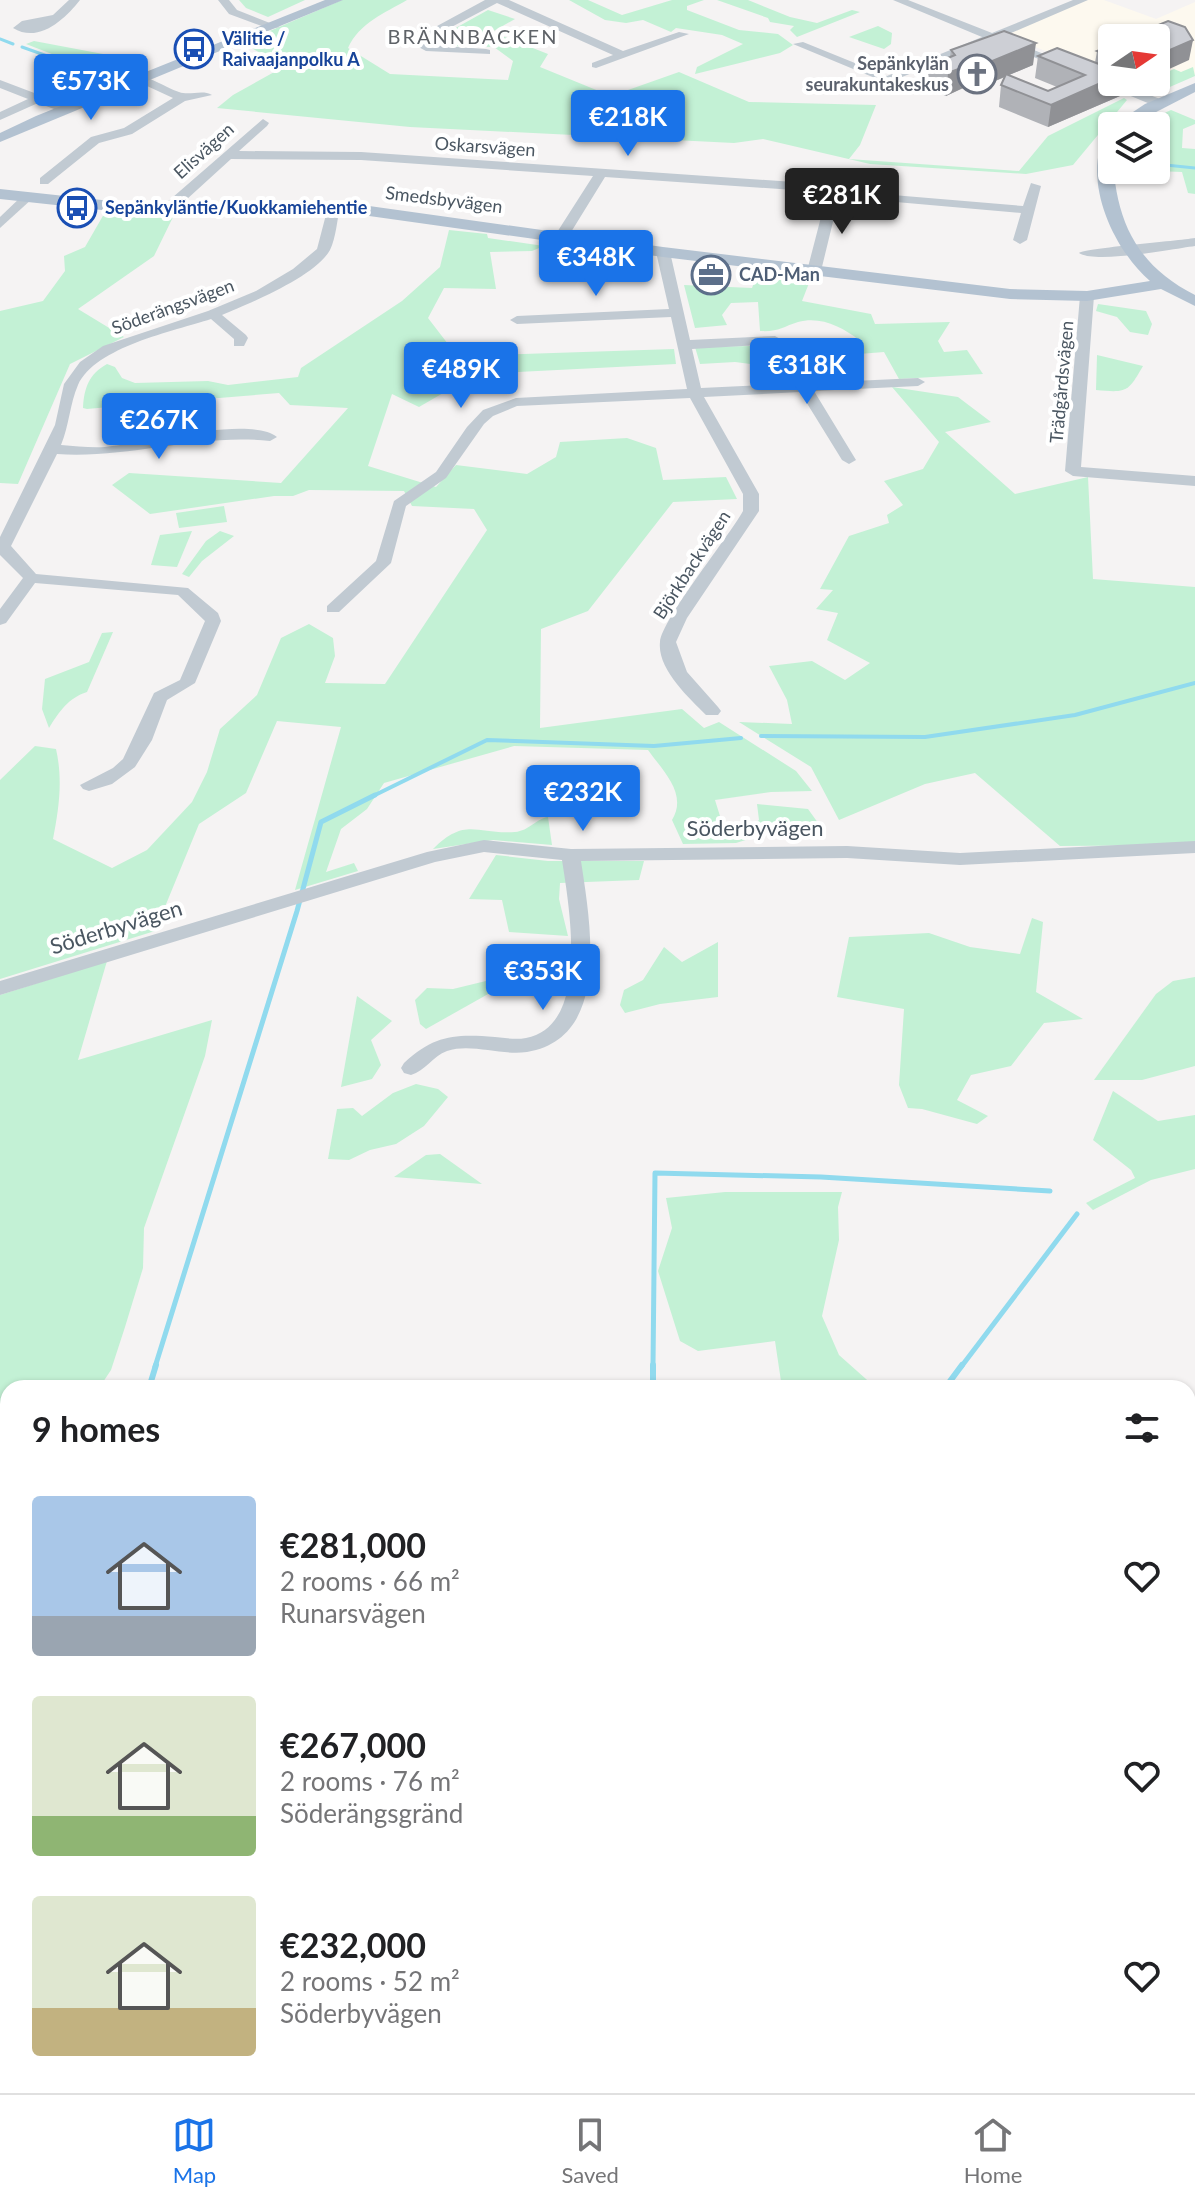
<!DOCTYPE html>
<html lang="en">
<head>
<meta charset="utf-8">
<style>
	:root { --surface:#fff; --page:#f6f6f6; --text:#202124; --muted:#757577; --line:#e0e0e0; --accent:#1a73e8 }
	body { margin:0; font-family:Lato,sans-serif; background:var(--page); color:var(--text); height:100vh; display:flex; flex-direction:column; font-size:30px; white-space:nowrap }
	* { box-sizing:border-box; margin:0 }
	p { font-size:26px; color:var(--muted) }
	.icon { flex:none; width:44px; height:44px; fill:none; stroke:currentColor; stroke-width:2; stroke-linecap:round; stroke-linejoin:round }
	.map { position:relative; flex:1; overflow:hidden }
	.panel { position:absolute; left:0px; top:1380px; width:1196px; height:714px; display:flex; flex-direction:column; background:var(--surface); border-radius:24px 24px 0 0; box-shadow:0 2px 6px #0004 }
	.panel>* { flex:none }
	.needle { width:52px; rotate:77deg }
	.fabs { position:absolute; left:1098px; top:24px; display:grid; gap:16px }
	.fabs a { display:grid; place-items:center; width:72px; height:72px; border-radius:8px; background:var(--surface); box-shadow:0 2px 6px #0004; font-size:40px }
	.price { position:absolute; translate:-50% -68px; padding:0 18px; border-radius:8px; background:var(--accent); color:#fff; font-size:26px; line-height:52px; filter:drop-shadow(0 2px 4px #0008) }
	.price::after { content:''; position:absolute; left:50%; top:48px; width:24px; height:18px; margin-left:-12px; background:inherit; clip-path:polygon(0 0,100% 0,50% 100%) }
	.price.active { background:#222; color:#fff }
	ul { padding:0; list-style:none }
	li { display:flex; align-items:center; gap:24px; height:200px; padding:0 32px }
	li span { display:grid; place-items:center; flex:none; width:224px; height:160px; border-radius:8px; color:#555 }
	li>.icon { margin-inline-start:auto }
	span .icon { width:96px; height:96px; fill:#fffc; stroke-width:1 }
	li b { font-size:34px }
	h2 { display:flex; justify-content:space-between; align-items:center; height:96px; padding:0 32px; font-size:34px }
	.tab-bar { display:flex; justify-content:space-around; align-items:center; height:112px; border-top:2px solid var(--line); background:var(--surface); font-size:22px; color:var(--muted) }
	.tab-bar a { display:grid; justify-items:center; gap:4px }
	.tab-bar .active { color:var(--accent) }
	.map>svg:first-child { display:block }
</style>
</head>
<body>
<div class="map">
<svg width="1195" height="2093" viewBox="0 0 1195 2093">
	<rect width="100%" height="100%" fill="#f5f3f3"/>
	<path fill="#fdf9ef" d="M1075,0h29l52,19 39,-17v73l-42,18 -27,-11h30v-44h-44v39l-115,-45z"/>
	<g fill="#c3f1d5">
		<path d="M239,0h66l-37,17 -22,-9z"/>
		<path d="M342,0h65c-22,13 -48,23 -59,48l42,26 118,6 5,-19 -19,-14 -51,-1 -9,-6 54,-30 27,9 -23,13 56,22 -8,13 71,29 68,-24 70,30 127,3 -16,40 -11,14 170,12 29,-35 76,-38 3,2 -54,65 -47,9 -156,-10 -107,-25 -29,4 -324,-16 -193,-19 16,-13 52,-29 -43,-23z"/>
		<path d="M569,0h19l34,15 50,-15h32l-17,6v4l52,20 39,4 15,11 -13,8 -85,21 2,-7 46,-23 -21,-9 -46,-7 -5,4 -28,-12 -17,3 -21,-3z"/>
		<path d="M717,0h31l42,17 27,6 35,-13 8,2 -63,25 -7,-7 4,-4 -24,-4 -2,-4z"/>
		<path d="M878,26l14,7 -1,11 -7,5 -35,-12z"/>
		<path d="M34,41l101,19 -2,6 -27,9 -80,-31z"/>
		<path d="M1193,67l2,9 -39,17 -19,-8 19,-3v-5l18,-8 7,3z"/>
		<path d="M1171,110l24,10v4l-12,5 -1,19 13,1v45l-7,-1 -6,-21 -53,-2h27v-44h-20z"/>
		<path d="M104,214l69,3 -19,39 -76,53 46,28 -54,27 -52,120 -18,-1v-172l43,-10 22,-30 -1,-15 21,-9z"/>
		<path d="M449,230l38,4 1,4 56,8 -12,5 -42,1 6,37 -52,-1 -16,30 20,26 15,12 211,-7 2,15 -200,10 -57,33 -27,-13 -24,72 68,21 20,-22 71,9 29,-17 4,-15 67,-4 29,10 7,32 63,-3 11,22 -64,3 -85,109 -47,18 -1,99 142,-19 22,19 15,-6 77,49 16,20 -41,1 -56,8 9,29h23l12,-9 -2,-16 51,5 13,18 -56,7 -29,9 -53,1 -11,-24c16,-26 -9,-49 -24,-70l-134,-4 -130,37 -17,26 -26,20 -15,43 28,-9 4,8 -63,19 46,-163 -64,-6 -31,72 -47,31 -44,107 -155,48v-199l35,-34 21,3c7,31 3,59 -3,90l59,29 35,-18 45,-48 15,-30 13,-43 37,-34 24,-57 28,-14 24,14 2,18 -10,27 60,1 102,-154 -13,-21 -62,-3 -8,-15 -95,-1 -16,6h-19l-124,18 -38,-29 17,-12 152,10 67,-75 -58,-3 -11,-12 -60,5 -58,-4 -41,12 -33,3 -4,-1c1,-20 6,-34 24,-44l8,3 7,11 13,5 73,-2 20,4 70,-8 3,-9 101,-67 38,-34z"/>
		<path d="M758,272l53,6 -9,23 69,13 4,10 75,-2 -12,19 6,11 23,-2 16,24 -84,5 -15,-27 -37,3 -16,9 -66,2 -30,-4 -35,2 -5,-17 56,-1 29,8 79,-14c-17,-13 -38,-24 -61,-18 -16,5 -19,10 -38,9l-2,-29 -27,1 -9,12 5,10 -32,3 -11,-43 68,3z"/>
		<path d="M1098,304l48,7 6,13 -4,11 -18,-3 -13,-15 -21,-6z"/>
		<path d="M1097,355l46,11c-15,26 -16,27 -47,24z"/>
		<path d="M892,387l66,10 33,25 -46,10 70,62 73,-17 5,102 102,8v258l-135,1 -85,-73 -50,11 -86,36 -28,-53 -72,-45 53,2 -5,-24 -18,-34 43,-5 33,19 25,-17 -43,-23 11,-27 -22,-4 17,-19 -13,-1 29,-53 40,-13 -2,-8 16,-10 -19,-24 39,-12 16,-27z"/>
		<path d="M224,506l3,16 -48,6 -3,-15z"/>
		<path d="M192,531l-15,36 -26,-2 9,-30z"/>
		<path d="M220,531l14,5 -32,25 -13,16 -7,-3 24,-33z"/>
		<path d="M113,632l-26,60c-19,6 -28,20 -38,36l-7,-19 3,-30 44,-17 13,-29z"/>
		<path d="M548,817l4,28 -59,-5 -60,9c33,-33 44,-14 82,-17 14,-1 22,-14 33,-15z"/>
		<path d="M496,855l52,6h96l-5,19 -79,3 -1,16 9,37 -59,-4 -7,-32 -33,-1z"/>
		<path d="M1032,918l11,4 -7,70 47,27 -39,4 -33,43 -40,9 -14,25 31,16 -11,8 -55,-15 -14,-1 -9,-23 5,-76 -67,-12 12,-60 80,-4 41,14 50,7z"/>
		<path d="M718,942v55l-58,7 -35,9 -5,-8 4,-15 19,-10 21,-33 18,15z"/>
		<path d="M107,961l-29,99 134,-40 -7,36 -61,172 -1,40 -18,59 -14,43 -12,18h-91v188l-8,2v-583z"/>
		<path d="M1195,977v89l-53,14h-48l62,-86 17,-13z"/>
		<path d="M490,980l7,9 -71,40 -6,-5 -5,-24 12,-12 26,1z"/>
		<path d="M357,996l35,25 -21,19 10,25 -9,14 -31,8z"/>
		<path d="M416,1084l22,5 10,8 -24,29 -28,18 -26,6 -21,10 -21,-1 9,-50 16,-1 9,8 31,-23z"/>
		<path d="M1113,1091l45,30 37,-6v54l-44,11 -58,30 -7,-7 49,-25 -4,-8 -38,-30z"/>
		<path d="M440,1154l42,30 -88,-7 32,-22z"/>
		<path d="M725,1192h117l-4,15 1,33 -17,76 17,39 36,32 55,1h-148l-7,-47 -77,10 -18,-10 -22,-70 14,-43 -6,-30z"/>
	</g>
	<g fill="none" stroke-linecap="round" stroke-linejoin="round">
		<g stroke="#90daee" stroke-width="3">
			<path d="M0,39l13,5"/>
			<path d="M22,47l87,31"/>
			<path d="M1156,164l39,4"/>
		</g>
		<g stroke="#90daee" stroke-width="4">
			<path d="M761,736l164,1 150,-22 120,-32"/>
			<path d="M371,797l116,-57 167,6 87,-8"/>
		</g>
		<g stroke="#90daee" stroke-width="5">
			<path d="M155,1367l142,-456 24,-89 54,-27"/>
			<path d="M653,1367l2,-194 166,4 229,14"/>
			<path d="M961,1367l116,-153"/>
		</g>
		<g stroke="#90daee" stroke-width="6">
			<path d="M149,1388l7,-23"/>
			<path d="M653,1388v-23"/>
			<path d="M945,1388l17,-23"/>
			<path d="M1188,1792l7,5"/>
			<path d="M0,1872l8,-26"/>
			<path d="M747,2093l7,-7"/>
		</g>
		<g fill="#c1cad2" fill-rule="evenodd">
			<path d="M69,0h11c-15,19 -41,44 -67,28l9,-7 31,-6z"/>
			<path d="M218,0h11l8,10 43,17 -10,2 -41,-15z"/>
			<path d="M485,0h24l114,51 56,-19 10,2 -93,34 -4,-1v-4l21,-8 -116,-52 -72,38 4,4 57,4 4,1v4l-64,-3 -13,-7 2,-6z"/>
			<path d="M893,0h15l84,33 81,-33h15l-86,37 64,26 2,2 -6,3 -70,-27 -105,42 -94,-39 10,-2 84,34 95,-39z"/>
			<path d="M1096,75l67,25 2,3 -10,3 -63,-26 -2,-2z"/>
			<path d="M134,76c15,-1 30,11 45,16 11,4 23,-3 33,3l-27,6 -53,33 -33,9 -51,41h-8v-6l51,-41 33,-9 49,-30 -39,-18z"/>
			<path d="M0,80l66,25 2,3 -6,4 -24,-9 -38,17v-8l28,-13 -28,-11z"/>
			<path d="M263,119l6,4 -2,3 -28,25 122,1 462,32 22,7 178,15 8,-23 10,3 -14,54 -7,4 -7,-4 8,-27 -182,-16 -18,74 -7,4 -7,-4 20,-77 -5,-2 -217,-15 -37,60 -7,4 -7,-4 39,-61 -232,-16 -130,-1 -56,51h-10v-6z"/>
			<path d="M23,195l10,3 -33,30v-11z"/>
			<path d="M334,203l6,4c-3,13 -4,31 -10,43 -15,27 -80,53 -108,65l24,20 2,3 -4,8h-10v-7l-23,-20c-37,12 -116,28 -133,66 -8,18 -9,41 -17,60 15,1 29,3 44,2 37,-3 145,-32 172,-10l-7,4c-72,-8 -141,18 -213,13l-46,92 25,28 152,14 30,25 3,8 -26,62 -28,17 -15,40 -17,27 -23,17 -23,7 -6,-2 -3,-4 33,-17 10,-9 31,-66 26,-13 25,-59 -27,-26 -143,-12 -29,40 -6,2v-16l23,-31 -23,-23v-18l55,-112 9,-41 16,-22 23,-16 105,-35 48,-20 37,-22 24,-20 11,-42z"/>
			<path d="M1195,238v8c-22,3 -100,18 -116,7 7,-5 98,-12 116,-15z"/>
			<path d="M663,248l7,4 20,88 85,-4 7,4 -7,4 -83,5 9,39 217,-10 7,4 -7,4 -104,5 42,69 -7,4 -7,-4 -42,-68 -96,5 55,97v17l-72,107 -11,24 11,30 31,35 3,4 -3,4h-12c-17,-17 -49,-46 -46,-73 2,-23 68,-104 83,-131v-17l-53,-96 -173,8 -24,10 -9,8 -38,54 -40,28 -15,57 -52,49h-12v-6l49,-45 18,-60 42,-29 31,-45 16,-17 33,-12 171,-9 -16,-72 -154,7 -7,-4 7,-4 152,-7 -13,-57z"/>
			<path d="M1087,292l7,4 -13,171 114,9v10l-122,-10 -8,-5 15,-175z"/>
			<path d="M484,840l87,9 276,-3 113,7 235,-12v12l-235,12 -113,-7 -266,3c9,61 31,177 -54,191 -26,4 -55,-9 -80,-1 -14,5 -22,20 -36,24l-7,-2 -3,-5 3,-5c31,-28 50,-29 91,-26 10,1 21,3 31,1 65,-12 43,-132 36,-178l-78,-8 -49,10 -435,133v-14l427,-129z"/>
		</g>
		<g fill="#b3c2d1" fill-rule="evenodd">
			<path d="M325,0h18l-343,142v-9l36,-17z"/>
			<path d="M1195,83v9l-66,34h-17l33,-22z"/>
			<path d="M1112,130c0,73 12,129 83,165v11l-34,-17 -74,12 -77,-2 -347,-42 -308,-43 -244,-3 -111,-12v-10l111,12 244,3 308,43 347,42 77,2 63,-10c-37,-32 -70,-103 -43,-150z"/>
		</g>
	</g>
	<path fill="#b0b2b7" d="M1112,45v37h28l-9,4 -9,-4 -2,14 -72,31 -49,-20 2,-22 4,-8 -34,14 -8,-3 -17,8 -19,-8 2,-22 21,-9 1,-7 82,15 -24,10 39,16 9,-4 -22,-9 3,-22 57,7 2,-12z"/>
	<g fill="#909195">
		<path d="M1193,40l-4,20 -33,15v-19z"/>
		<path d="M1036,43l-3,22 -62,26 2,-22z"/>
		<path d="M966,66l-3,22 -17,8 2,-23z"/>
		<path d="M1112,78v4h10l-2,14 -72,31 3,-22z"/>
	</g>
	<g fill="#cdcfd5" stroke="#909195" stroke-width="2">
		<path d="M1168,21l17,6 8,13 -37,16v-18h-29z"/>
		<path d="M1004,31l32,12 -63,26 -7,-3 -18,7 -19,-7 26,-11 -4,-5z"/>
		<path d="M1112,45v12l-15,-6z"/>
		<path d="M1057,48l55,21v9l-61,27 -50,-20 5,-11 42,17 37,-16 -47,-19z"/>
	</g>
	<defs>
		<g id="bus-ring" transform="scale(2)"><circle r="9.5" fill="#fff" stroke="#1a4fb4" stroke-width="1.5"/><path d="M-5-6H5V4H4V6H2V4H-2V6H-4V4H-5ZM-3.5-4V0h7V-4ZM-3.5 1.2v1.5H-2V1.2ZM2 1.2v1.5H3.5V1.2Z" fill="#1a4fb4"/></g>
		<g id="church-ring" transform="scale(2)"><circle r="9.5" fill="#fff" stroke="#6b7280" stroke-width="1.5"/><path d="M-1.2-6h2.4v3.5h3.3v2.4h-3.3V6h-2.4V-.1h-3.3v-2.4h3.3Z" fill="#6b7280"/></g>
		<g id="office-ring" transform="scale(2)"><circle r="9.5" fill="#fff" stroke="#5c6f8a" stroke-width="1.5"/><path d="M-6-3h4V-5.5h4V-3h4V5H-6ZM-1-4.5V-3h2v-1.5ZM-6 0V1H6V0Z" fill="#5c6f8a"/></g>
	</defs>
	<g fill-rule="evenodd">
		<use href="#bus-ring" x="194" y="49"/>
		<use href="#church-ring" x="977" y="74"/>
		<use href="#bus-ring" x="77" y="208"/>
		<use href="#office-ring" x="711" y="275"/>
	</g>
	<g text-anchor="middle" stroke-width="8" stroke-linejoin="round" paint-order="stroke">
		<g font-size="18" font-weight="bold" fill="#164399" stroke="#fff" text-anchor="start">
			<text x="222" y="45">Välitie /<tspan x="222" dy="21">Raivaajanpolku A</tspan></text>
			<text x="105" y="214">Sepänkyläntie/Kuokkamiehentie</text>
		</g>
		<g font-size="18" font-weight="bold" fill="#5b616d" stroke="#fff" text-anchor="end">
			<text x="949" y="70">Sepänkylän<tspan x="949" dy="21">seurakuntakeskus</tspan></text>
		</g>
		<g font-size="18" fill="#4a5661" stroke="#fff">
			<text transform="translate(485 147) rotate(4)" y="6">Oskarsvägen</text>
			<text transform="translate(204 151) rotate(-42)" y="6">Elisvägen</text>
			<text transform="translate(444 200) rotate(7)" y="6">Smedsbyvägen</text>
			<text transform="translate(173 307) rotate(-20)" y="6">Söderängsvägen</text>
			<text transform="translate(1062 382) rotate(-85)" y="6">Trädgårdsvägen</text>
			<text transform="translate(692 565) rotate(-57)" y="6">Björkbackvägen</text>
		</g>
		<g font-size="18" font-weight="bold" fill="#4e5e75" stroke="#fff" text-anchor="start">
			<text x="739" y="281">CAD-Man</text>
		</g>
		<g font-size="20" letter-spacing="2" fill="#5f6368" stroke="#fff">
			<text x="473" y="44">BRÄNNBACKEN</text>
		</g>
		<g font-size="22" fill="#4a5661" stroke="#fff">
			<text x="755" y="836">Söderbyvägen</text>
			<text transform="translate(116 927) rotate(-17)" y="8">Söderbyvägen</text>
		</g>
	</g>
</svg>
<div class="fabs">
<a><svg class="needle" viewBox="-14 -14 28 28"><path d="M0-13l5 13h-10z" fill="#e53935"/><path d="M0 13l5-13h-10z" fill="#757577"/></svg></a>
<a><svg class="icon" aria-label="layers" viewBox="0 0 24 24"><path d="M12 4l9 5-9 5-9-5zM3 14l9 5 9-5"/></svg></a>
</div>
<b class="price" style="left:91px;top:122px">€573K</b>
<b class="price" style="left:628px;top:158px">€218K</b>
<b class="price active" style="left:842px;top:236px">€281K</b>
<b class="price" style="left:596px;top:298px">€348K</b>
<b class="price" style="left:807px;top:406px">€318K</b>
<b class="price" style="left:461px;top:410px">€489K</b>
<b class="price" style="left:159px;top:461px">€267K</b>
<b class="price" style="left:583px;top:833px">€232K</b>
<b class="price" style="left:543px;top:1012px">€353K</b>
<section class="panel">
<h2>9 homes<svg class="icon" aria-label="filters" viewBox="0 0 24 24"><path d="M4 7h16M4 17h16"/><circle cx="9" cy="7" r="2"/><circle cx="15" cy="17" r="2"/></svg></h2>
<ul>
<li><span style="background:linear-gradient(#a9c7e8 75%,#9aa5b1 0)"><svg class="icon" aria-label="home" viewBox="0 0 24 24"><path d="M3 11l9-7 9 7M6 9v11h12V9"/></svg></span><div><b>€281,000</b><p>2 rooms · 66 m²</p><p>Runarsvägen</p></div><svg class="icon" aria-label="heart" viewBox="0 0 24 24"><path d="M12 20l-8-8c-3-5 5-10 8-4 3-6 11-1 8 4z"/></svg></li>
<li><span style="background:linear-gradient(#dfe7d0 75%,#8fb573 0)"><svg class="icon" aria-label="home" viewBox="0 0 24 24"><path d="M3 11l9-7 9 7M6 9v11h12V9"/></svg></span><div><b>€267,000</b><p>2 rooms · 76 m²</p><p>Söderängsgränd</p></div><svg class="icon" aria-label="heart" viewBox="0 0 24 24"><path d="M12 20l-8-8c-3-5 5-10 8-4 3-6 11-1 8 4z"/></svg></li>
<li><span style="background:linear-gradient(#dfe7d0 70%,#c2b280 0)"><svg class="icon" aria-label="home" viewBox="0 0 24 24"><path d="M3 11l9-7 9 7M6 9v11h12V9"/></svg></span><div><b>€232,000</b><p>2 rooms · 52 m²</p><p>Söderbyvägen</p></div><svg class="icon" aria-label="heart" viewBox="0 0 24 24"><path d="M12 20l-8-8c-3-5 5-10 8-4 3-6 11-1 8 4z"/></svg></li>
</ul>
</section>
</div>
<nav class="tab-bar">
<a class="active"><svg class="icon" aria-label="map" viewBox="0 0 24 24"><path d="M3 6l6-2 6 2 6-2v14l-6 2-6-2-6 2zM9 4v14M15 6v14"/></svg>Map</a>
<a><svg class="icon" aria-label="saved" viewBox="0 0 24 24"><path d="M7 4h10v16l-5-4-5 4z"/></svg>Saved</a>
<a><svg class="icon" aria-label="home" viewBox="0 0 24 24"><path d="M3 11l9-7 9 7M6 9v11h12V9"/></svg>Home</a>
</nav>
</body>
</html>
